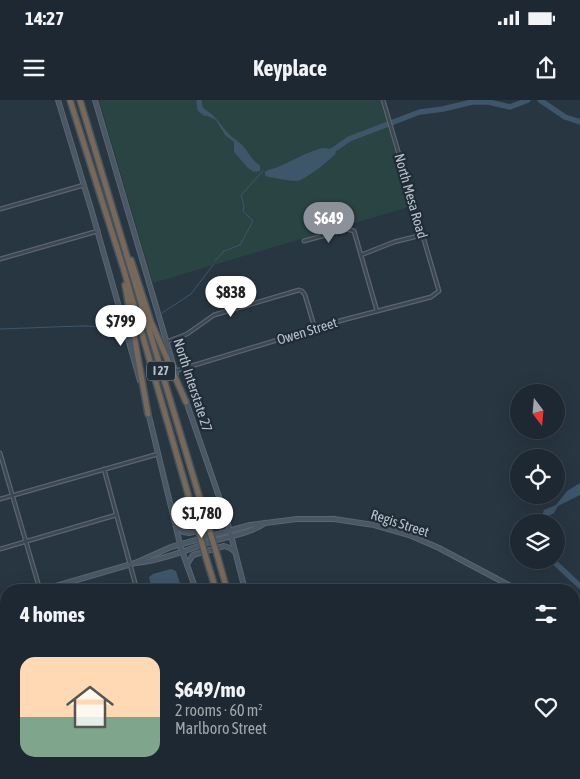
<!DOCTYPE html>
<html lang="en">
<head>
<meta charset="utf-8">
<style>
	:root { --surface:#1e2832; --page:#26303a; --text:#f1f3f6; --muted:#a1a6ac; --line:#3c444d; --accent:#8c9099 }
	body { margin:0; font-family:"Asap Condensed",sans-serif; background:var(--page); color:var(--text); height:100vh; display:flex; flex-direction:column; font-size:19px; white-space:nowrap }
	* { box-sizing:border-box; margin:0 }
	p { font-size:16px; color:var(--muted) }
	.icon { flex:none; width:28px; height:28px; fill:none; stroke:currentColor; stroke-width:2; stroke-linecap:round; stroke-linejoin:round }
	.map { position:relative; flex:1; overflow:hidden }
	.side { position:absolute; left:0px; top:484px; width:580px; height:196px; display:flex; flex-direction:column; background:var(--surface); border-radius:20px 20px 0 0; box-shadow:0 5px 20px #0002,0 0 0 1px var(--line) }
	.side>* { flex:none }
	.needle { width:32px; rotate:164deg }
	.fabs { position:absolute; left:510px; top:284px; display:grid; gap:10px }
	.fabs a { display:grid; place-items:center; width:55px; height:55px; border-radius:50%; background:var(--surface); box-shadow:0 5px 20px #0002,0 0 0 1px var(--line); font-size:25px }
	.price { position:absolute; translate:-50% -42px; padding:0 11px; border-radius:18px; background:#fff; color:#222; font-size:16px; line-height:32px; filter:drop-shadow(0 1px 2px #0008) }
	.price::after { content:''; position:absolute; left:50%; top:30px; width:15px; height:11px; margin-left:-8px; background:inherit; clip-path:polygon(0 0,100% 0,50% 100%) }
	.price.active { background:var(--accent); color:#fff }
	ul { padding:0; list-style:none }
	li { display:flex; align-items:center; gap:15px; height:125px; padding:0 20px }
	li span { display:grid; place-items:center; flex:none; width:140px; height:100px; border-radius:15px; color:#555 }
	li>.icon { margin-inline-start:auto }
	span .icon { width:60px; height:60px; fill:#fffc; stroke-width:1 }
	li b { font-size:21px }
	h2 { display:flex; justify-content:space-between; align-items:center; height:60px; padding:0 20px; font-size:21px }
	.status { display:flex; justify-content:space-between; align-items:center; height:35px; padding:0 25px; background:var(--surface); direction:ltr }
	.status svg { height:14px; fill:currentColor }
	header { display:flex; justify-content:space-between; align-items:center; height:65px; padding:0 20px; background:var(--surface); font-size:22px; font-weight:700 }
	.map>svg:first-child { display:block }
</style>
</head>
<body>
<div class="status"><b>14:27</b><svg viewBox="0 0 49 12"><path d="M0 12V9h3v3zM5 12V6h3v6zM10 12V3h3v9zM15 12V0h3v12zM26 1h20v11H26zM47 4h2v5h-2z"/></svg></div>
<header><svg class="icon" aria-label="menu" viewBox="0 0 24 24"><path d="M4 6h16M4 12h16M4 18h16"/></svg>Keyplace<svg class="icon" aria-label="share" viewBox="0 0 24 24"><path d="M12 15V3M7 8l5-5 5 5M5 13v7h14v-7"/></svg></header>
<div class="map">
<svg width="580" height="679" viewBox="0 0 580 679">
	<rect width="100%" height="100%" fill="#283642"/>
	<path fill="#36434e" d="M6,649v25h181l1,5h-188v-28z"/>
	<path fill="#2a4343" d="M99,0h281l32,106 -259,77z"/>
	<g fill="#3e566a">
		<path d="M199,8c16,4 20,16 30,26 4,5 11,8 15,13 5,6 8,14 16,18v6l-6,1 -6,-4 -14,-16v-10l-9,-7 -9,-15 -15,-7z"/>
		<path d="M322,48l11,1 3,4c-4,6 -33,28 -39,28 -9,0 -20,-3 -29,-4l-3,-2v-3c5,-4 10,-3 15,-6 14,-6 27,-14 42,-18z"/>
		<path d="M580,383v12l-22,11 -4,7 -9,5v4h-6l5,-12 12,-5 11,-14z"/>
		<path d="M171,469l5,2 6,19h-30l-3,-13 4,-3z"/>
	</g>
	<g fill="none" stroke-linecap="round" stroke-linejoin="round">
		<g stroke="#3e566a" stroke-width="1">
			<path d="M215,161l9,-10 16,-6 13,-24 -10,-10 1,-5 -3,-11 22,-24"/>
			<path d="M162,213l29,-19 22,-29"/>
			<path d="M0,229l80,-3 43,1"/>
		</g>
		<g stroke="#3e566a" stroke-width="5.5">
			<path d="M199,0l1,9 5,4"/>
			<path d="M540,0l25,17 15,5"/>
			<path d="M420,12l23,-3 29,-7h17l21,5 18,-7"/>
			<path d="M329,53l20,-14 68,-26"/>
			<path d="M552,460l28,26"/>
		</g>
		<g stroke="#5a656f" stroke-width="5">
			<g id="minor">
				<path d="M0,109l84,-24"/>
				<path d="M304,141l43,-12 7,2 23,80"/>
				<path d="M361,155l33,-13 28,-7"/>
				<path d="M0,159l98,-28"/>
				<path d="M166,242l21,-8 27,-19 85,-25 3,1 3,4 10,34"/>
				<path d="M175,271l168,-51 88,-23 8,-6 -56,-191"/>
				<path d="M0,353l40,137"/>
				<path d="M104,369l33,121"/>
				<path d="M0,399l158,-45"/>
				<path d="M0,449l116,-34"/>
				<path d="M191,674l1,5"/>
			</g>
		</g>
		<g stroke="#5a656f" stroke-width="6">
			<g id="secondary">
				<path d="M58,0l34,112 48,169"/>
				<path d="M95,0l81,274"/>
				<path d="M186,301l41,119 18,70"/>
				<path d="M148,312l33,136 15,42"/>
				<path d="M176,423l7,9 7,1 30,-9 5,-9"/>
				<path d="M135,463l36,-16 79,-22 47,-6h37l40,6 35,10 30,13 79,42"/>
				<path d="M187,464l6,-9 31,-9 6,2 5,4"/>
				<path d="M42,490l93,-27c23,-1 56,-15 79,-22 16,-5 37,-8 51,-18"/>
				<path d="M0,502l6,-1"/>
				<path d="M574,519l6,3"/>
				<path d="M258,674l2,5"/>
				<path d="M293,674l2,5"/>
			</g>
		</g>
		<g stroke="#46525c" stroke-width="8">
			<g id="motorway">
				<path d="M70,0l53,167 73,255"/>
				<path d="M80,0l126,419"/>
				<path d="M131,160l20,62 35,80"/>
				<path d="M125,185l23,129"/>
				<path d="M218,458l9,32"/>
				<path d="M207,461l9,29"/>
				<path d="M268,674l2,5"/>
				<path d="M282,674l2,5"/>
			</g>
		</g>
		<use href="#minor" stroke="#3c4751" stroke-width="2.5"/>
		<use href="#secondary" stroke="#4a5764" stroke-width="4"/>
		<use href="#motorway" stroke="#776859" stroke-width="5"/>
		<g stroke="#46525c" stroke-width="8" stroke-linecap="butt">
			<g id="motorway-bridge">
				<path d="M206,419l12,39"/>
				<path d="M196,422l11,39"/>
			</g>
		</g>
		<use href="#motorway-bridge" stroke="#776859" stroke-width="5"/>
	</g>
	<g text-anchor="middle" stroke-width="4.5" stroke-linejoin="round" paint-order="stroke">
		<rect fill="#202c37" stroke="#8b959f" stroke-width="1" x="147" y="261.5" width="28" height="19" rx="4"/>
		<g font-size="12" font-weight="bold" fill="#b9c2cb">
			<text x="161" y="275">I 27</text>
		</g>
		<g font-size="14" fill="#b9c2cb" stroke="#202c37">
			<text transform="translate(411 96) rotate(74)" y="5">North Mesa Road</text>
			<text transform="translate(307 231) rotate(-17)" y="5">Owen Street</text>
			<text transform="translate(193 285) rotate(72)" y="5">North Interstate 27</text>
			<text transform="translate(400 423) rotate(18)" y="5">Regis Street</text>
		</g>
	</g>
</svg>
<div class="fabs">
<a><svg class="needle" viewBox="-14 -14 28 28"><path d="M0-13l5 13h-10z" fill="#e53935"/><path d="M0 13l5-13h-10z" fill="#a1a6ac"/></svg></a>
<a><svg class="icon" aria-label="locate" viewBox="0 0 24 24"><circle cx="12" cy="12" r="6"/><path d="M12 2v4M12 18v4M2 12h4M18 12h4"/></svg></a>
<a><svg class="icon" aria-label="layers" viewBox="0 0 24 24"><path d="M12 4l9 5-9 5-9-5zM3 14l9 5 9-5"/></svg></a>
</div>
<b class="price active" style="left:329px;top:144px">$649</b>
<b class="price" style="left:231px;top:218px">$838</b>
<b class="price" style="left:121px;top:247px">$799</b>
<b class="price" style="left:202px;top:439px">$1,780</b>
<section class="side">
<h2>4 homes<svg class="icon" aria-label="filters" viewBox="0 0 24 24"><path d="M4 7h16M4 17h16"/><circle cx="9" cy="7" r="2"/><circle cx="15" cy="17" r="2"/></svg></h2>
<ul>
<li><span style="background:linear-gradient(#ffd9b3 60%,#7fa58c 0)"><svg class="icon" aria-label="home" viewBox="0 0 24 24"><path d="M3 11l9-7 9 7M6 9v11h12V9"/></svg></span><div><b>$649/mo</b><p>2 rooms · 60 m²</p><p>Marlboro Street</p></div><svg class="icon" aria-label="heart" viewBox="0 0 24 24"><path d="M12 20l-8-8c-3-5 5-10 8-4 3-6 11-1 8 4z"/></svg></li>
</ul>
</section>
</div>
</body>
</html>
